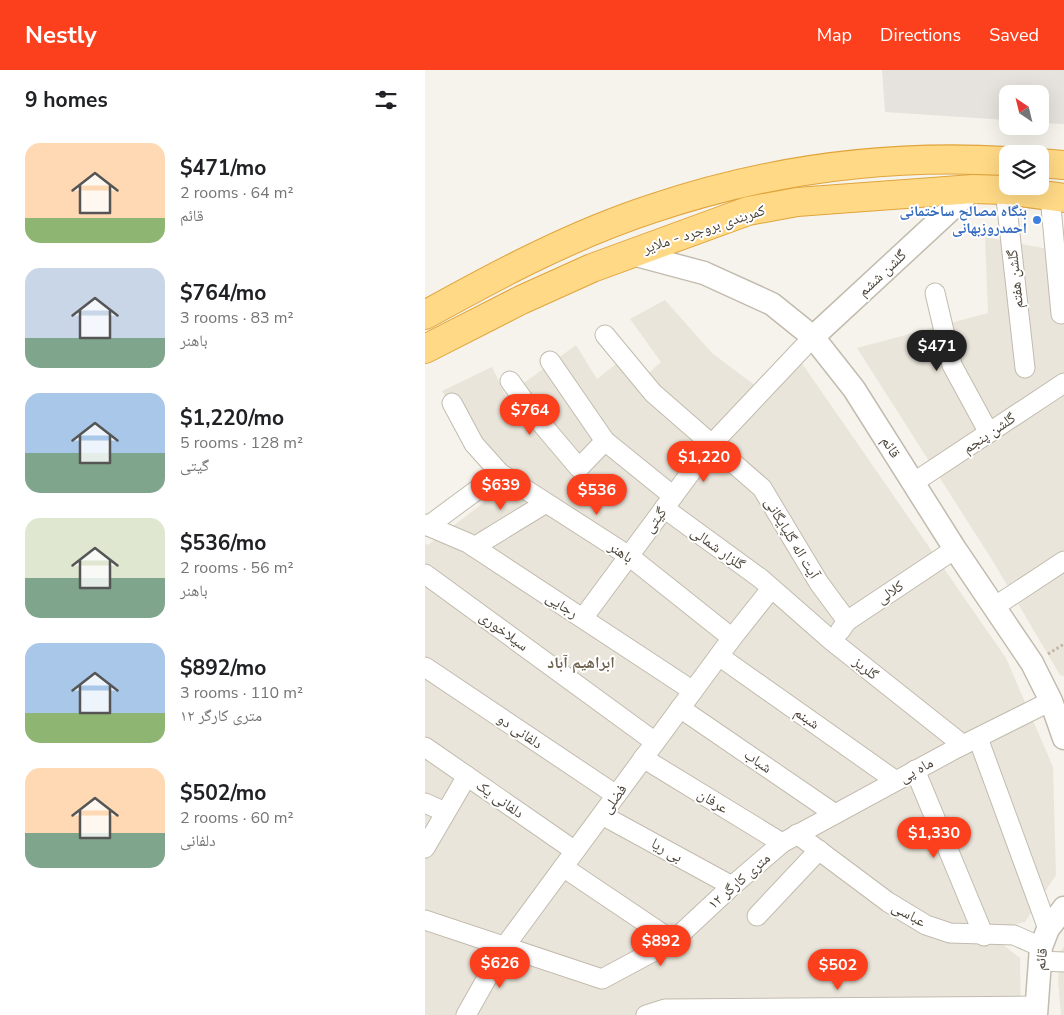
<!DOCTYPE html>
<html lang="en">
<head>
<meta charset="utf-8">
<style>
	:root { --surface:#fff; --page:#f6f6f6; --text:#202124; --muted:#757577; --accent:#fc3f1d }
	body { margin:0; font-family:"Nunito Sans","Noto Naskh Arabic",sans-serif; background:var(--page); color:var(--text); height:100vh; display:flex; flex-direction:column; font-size:19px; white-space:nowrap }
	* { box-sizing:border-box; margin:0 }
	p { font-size:16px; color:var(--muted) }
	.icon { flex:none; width:28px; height:28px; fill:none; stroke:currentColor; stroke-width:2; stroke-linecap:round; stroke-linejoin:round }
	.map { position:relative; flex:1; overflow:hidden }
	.details { display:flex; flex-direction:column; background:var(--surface); width:425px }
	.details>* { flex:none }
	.needle { width:32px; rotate:325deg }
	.buttons { position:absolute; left:574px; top:15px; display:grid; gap:10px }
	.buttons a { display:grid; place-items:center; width:50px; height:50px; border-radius:10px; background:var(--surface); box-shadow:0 5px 20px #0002; font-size:25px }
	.price { position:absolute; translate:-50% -42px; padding:0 11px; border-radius:18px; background:var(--accent); color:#fff; font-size:16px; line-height:32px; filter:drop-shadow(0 1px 2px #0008) }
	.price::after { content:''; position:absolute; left:50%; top:30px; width:15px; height:11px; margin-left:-8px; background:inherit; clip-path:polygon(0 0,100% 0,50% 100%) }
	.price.active { background:#222; color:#fff }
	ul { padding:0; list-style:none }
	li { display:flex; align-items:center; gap:15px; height:125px; padding:0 25px }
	li span { display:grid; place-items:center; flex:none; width:140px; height:100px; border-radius:15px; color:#555 }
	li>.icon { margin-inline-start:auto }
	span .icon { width:60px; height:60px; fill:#fffc; stroke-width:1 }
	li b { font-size:21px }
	h2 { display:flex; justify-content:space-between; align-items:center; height:60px; padding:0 25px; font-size:21px }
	header { display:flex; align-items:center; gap:30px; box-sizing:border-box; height:70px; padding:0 25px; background:var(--accent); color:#fff }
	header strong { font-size:24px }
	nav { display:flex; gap:28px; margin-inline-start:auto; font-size:18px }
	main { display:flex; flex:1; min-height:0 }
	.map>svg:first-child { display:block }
</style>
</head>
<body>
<header>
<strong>Nestly</strong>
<nav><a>Map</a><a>Directions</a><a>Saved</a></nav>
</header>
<main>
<section class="details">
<h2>9 homes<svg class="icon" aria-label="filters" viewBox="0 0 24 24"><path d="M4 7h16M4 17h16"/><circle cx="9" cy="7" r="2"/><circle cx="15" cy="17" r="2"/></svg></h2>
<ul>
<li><span style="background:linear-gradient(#ffd9b3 75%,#8fb573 0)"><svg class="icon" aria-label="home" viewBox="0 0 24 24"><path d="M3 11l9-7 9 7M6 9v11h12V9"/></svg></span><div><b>$471/mo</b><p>2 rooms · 64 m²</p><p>قائم</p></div></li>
<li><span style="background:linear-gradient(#c9d6e8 70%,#7fa58c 0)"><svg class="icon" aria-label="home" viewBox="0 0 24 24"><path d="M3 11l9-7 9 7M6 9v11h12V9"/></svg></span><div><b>$764/mo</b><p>3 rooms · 83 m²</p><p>باهنر</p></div></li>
<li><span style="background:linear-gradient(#a9c7e8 60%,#7fa58c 0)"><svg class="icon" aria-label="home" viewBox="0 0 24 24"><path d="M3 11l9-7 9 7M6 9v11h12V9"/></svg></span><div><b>$1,220/mo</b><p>5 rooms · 128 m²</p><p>گیتی</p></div></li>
<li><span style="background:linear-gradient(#dfe7d0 60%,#7fa58c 0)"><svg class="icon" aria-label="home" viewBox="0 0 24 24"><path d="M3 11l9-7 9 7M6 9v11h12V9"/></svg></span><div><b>$536/mo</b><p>2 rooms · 56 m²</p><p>باهنر</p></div></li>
<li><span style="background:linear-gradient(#a9c7e8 70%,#8fb573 0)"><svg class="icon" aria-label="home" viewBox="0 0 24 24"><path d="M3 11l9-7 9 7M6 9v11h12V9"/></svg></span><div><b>$892/mo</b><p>3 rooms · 110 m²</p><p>۱۲ متری کارگر</p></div></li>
<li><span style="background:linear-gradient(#ffd9b3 65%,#7fa58c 0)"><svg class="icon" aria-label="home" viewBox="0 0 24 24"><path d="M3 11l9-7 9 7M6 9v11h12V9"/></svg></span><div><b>$502/mo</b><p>2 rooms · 60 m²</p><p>دلفانی</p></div></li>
</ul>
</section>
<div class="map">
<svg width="639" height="945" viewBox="0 0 639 945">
	<rect width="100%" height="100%" fill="#f6f3ec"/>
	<g fill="#eae5da">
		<path d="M560,167l79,15v424l-4,-1 -66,-112 -137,-215 131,-35z"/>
		<path d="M240,230l47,53 57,43 32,-34 205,296 47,109 3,108 -31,47 -38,10 33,26 1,57h-596v-472l3,2 75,-57 -61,-97 50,-24 14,29 70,-51 21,34 19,-15 18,22 27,-24 -31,-43z"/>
		<path d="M639,877v68h-3l-3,-34 3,-30z"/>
	</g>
	<path fill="#e6e2dd" d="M457,0h182v54l-24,-1v-29h-33v26l-122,-8z"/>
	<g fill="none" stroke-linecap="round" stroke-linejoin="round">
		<g stroke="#c2bbae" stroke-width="21">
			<g id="minor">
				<path d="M580,120l20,178"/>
				<path d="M625,126l11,118"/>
				<path d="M510,223l17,72 37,68"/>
				<path d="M180,265l48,58 109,95 57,95 28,38"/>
				<path d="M125,291l55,80 68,55"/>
				<path d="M85,311l25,35 44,52 26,-27"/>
				<path d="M27,333l22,41 26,29 129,83 103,82"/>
				<path d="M488,413l151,-100"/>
				<path d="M239,438l96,70 72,63 131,104"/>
				<path d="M0,454l3,2 72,-53"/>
				<path d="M3,456l40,17 225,148"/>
				<path d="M49,477l72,-44"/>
				<path d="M0,504l230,168"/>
				<path d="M569,537l70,-46"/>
				<path d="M158,548l128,-173 102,-108"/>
				<path d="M415,561l7,-10 108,-72"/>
				<path d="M294,586l177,125"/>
				<path d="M0,597l191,128"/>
				<path d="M255,638l155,106"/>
				<path d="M553,668l70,191"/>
				<path d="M0,677l150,104"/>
				<path d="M218,688l139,85"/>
				<path d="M490,700l69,166"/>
				<path d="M0,733l20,9"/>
				<path d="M177,745l130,71"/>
				<path d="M372,764l91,68 38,23 24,8 64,2 27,12"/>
				<path d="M0,778l42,-72"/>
				<path d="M138,797l110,74"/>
				<path d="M332,846l62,-66"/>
				<path d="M0,850l177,59 71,-38 59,-55 50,-43 173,-94 96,-48"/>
				<path d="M615,891l24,1"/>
				<path d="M41,945l39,-69 227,-308 39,-49"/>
				<path d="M221,945l19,-6 371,-3"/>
			</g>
		</g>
		<g stroke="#c2bbae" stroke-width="25">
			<g id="tertiary">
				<path d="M204,183l75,20 68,31 41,33 41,52 101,160 77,114 19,38 13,37"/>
				<path d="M388,267l160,-148"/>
				<path d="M611,945l5,-68 7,-18 16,-21"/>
			</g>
		</g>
		<g stroke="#e0a43c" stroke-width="30">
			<g id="trunk">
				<path d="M615,93l24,2"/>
				<path d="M0,245c72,-40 147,-80 226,-106 115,-39 235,-55 356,-48"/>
				<path d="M0,279l96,-49 71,-32 156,-57 49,-9 176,-13 32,1 59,8"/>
			</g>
		</g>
		<path stroke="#c4b79f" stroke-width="3" stroke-dasharray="2.5 2.5" stroke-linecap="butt" d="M623,584l16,-10"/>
		<use href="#minor" stroke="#fff" stroke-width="19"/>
		<use href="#tertiary" stroke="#fff" stroke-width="22"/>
		<use href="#trunk" stroke="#ffd985" stroke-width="28"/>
	</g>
	<circle fill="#3f7fe0" stroke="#fff" stroke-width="2" cx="612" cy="150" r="5"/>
	<g text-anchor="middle" stroke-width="4" stroke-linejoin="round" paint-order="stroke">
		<g font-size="15" font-weight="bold" fill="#366cbe" stroke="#fff" text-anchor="end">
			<text x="602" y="146">بنگاه مصالح ساختمانی<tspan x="602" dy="17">احمدروزبهانی</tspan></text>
		</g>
		<g font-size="15" fill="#4b4439" stroke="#fff">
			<text transform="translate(279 159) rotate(-18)" y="5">کمربندی بروجرد - ملایر</text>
			<text transform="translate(457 203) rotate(-43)" y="5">گلشن ششم</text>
			<text transform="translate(590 209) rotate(-96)" y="5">گلشن هفتم</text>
			<text transform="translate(564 363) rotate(-34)" y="5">گلشن پنجم</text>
			<text transform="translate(466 377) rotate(58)" y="5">قائم</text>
			<text transform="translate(230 450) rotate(-54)" y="5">گیتی</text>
			<text transform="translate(367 468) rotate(59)" y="5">آیت اله گلپایگانی</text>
			<text transform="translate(293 478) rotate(36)" y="5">گلزار شمالی</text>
			<text transform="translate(196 482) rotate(34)" y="5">باهنر</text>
			<text transform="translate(465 522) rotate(-34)" y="5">کلالی</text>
			<text transform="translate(137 535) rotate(33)" y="5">رجایی</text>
			<text transform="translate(79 561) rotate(36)" y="5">سیلاخوری</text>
			<text transform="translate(441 598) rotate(39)" y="5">گلریز</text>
			<text transform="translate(382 648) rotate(35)" y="5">شبنم</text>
			<text transform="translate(95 661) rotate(34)" y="5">دلفانی دو</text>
			<text transform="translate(333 691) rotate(34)" y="5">شباب</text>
			<text transform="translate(491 700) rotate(-29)" y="5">ماه پی</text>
			<text transform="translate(75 729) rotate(35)" y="5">دلفانی یک</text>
			<text transform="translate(189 729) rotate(-54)" y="5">فضلی</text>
			<text transform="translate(288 731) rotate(32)" y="5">عرفان</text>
			<text transform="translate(242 780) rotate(29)" y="5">بی ریا</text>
			<text transform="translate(314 811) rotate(-41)" y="5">۱۲ متری کارگر</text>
			<text transform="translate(484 844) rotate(29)" y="5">عباسی</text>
			<text transform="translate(616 889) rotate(-82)" y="5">قائم</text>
		</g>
		<g font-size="16" font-weight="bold" fill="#6e6250" stroke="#fff">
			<text x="156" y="598">ابراهیم آباد</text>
		</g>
	</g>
</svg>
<div class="buttons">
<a><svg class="needle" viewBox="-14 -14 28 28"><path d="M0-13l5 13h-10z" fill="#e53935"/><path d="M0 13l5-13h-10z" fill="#757577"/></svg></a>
<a><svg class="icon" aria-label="layers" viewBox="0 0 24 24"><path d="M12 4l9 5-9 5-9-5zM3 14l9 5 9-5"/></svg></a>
</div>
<b class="price active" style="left:512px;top:302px">$471</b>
<b class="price" style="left:105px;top:366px">$764</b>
<b class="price" style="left:279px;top:413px">$1,220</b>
<b class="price" style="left:76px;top:441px">$639</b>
<b class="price" style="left:172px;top:446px">$536</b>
<b class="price" style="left:509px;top:789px">$1,330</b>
<b class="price" style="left:236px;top:897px">$892</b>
<b class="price" style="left:75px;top:919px">$626</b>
<b class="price" style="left:413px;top:921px">$502</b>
</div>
</main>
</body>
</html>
